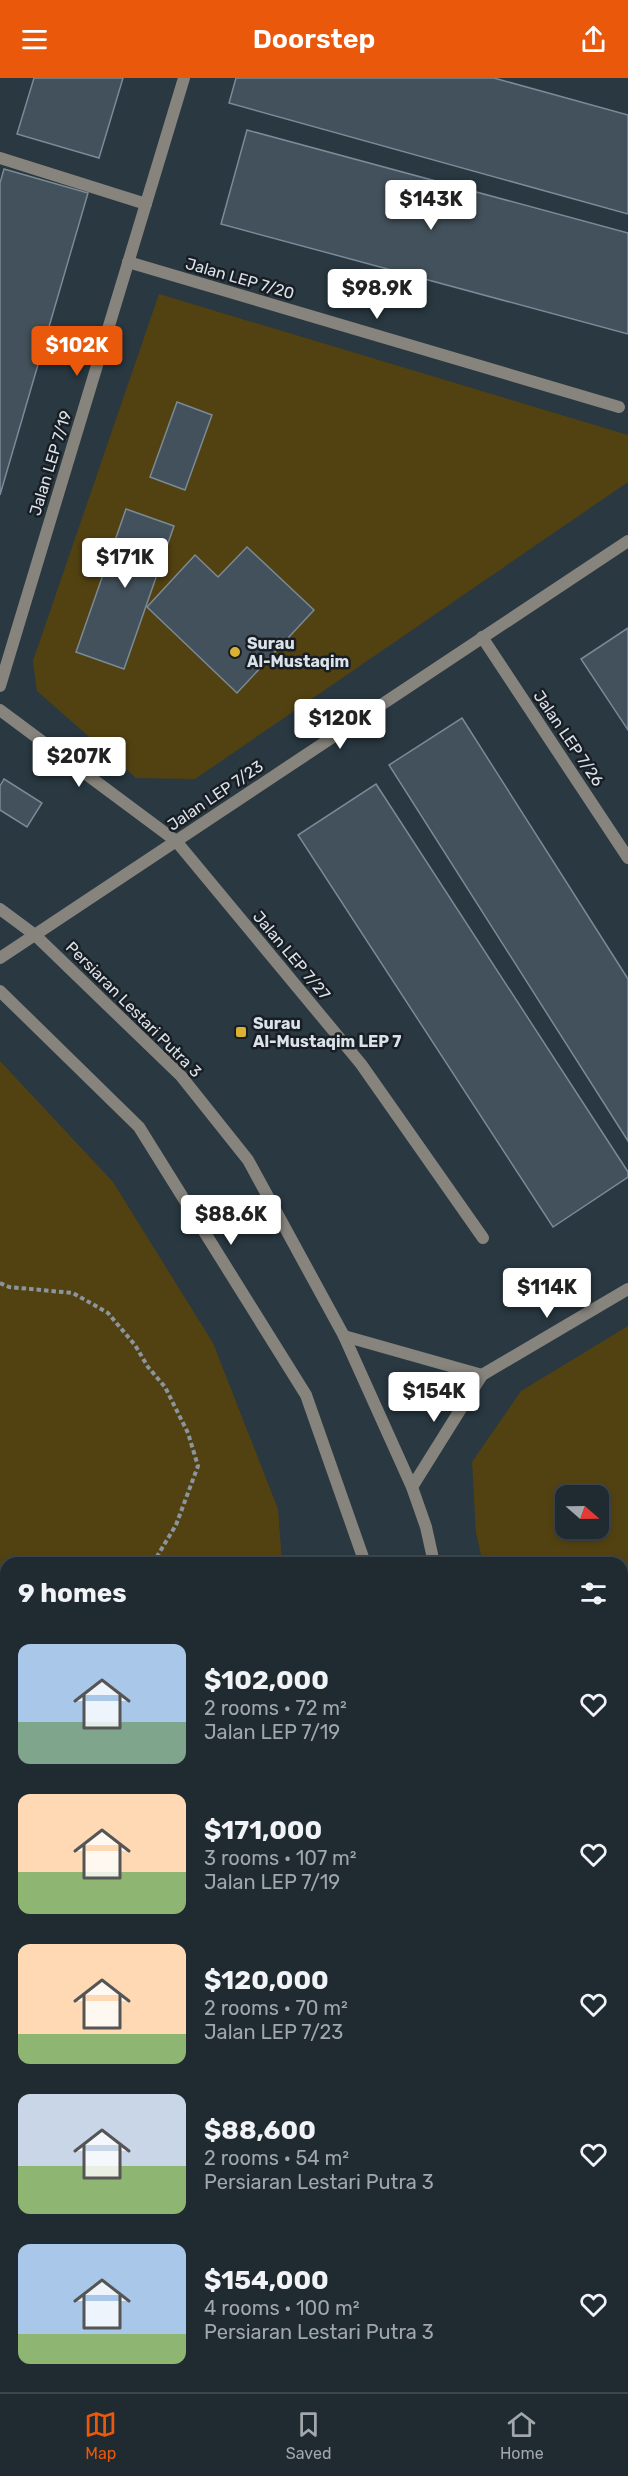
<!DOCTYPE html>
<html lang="en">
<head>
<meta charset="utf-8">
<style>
	:root { --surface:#1f2a31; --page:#2c363d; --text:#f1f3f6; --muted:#a1a7ab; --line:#3c464d; --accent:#ea580c }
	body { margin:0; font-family:Rubik,sans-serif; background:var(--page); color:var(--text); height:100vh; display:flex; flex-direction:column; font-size:22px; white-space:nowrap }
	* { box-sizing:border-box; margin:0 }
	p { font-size:20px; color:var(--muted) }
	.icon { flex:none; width:33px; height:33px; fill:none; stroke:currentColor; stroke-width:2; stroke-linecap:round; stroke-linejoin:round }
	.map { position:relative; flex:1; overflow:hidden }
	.sheet { position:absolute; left:0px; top:1479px; width:628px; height:836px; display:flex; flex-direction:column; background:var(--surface); border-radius:18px 18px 0 0; box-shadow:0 3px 9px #0003,0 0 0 2px var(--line) }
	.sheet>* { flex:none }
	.needle { width:39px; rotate:110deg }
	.fabs { position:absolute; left:555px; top:1407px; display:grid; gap:12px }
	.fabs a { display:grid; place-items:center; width:54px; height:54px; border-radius:12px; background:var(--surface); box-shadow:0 3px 9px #0003,0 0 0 2px var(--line); font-size:30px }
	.price { position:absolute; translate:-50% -51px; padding:0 14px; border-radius:6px; background:#fff; color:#222; font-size:20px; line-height:39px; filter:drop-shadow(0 2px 3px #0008) }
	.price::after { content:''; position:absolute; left:50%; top:36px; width:18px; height:14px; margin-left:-9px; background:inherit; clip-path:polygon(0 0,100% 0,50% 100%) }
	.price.active { background:var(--accent); color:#fff }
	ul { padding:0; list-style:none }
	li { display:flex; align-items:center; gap:18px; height:150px; padding:0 18px }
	li span { display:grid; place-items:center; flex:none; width:168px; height:120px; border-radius:12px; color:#555 }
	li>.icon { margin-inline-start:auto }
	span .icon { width:72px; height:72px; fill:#fffc; stroke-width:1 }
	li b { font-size:26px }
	h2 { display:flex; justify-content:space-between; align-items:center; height:72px; padding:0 18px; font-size:26px }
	header { display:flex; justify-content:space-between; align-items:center; height:78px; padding:0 18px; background:var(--accent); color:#fff; font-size:27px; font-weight:600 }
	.tab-bar { display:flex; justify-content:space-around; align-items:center; height:84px; border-top:2px solid var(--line); background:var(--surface); font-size:16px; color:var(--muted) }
	.tab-bar a { display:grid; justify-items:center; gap:3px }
	.tab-bar .active { color:var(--accent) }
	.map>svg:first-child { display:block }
</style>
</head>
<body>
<header><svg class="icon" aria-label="menu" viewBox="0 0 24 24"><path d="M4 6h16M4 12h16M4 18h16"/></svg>Doorstep<svg class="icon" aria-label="share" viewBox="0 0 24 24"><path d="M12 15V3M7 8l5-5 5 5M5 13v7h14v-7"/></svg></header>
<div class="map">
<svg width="628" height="2314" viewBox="0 0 628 2314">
	<rect width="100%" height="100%" fill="#293841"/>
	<g fill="#534211" fill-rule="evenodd">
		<path d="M159,216l469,141v47l-433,297 -59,-1 -99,-87 -4,-30z"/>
		<path d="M0,983l113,121 100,161 65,166 4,54h-276v204l-6,1z"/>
		<path d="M628,1248v278l-5,1 -1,-42h-139l-7,-30 -4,-71 49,-71zM566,1418h32v32h-32z"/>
	</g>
	<g fill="#42515b" stroke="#7a8a96" stroke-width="1.5">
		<path d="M34,0h89l-24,80 -82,-24z"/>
		<path d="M236,0h258l134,37v99l-399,-111z"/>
		<path d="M247,52l381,103v101l-407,-110z"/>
		<path d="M4,91l84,24 -88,302v-312z"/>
		<path d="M177,324l35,13 -27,75 -35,-13z"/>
		<path d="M126,431l48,17 -50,143 -48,-17z"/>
		<path d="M247,469l67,63 -77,83 -90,-86 48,-52 23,22z"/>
		<path d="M628,550v102l-47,-71z"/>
		<path d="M462,640l166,261v162l-239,-376z"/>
		<path d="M4,701l38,24 -15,24 -27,-17v-24z"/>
		<path d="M376,706l252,388v5l-75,50 -255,-392z"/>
		<path d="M6,1773v74l-6,1v-74z"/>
		<path d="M107,2308h86l1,6h-86z"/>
		<path d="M218,2308h89l1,6h-89z"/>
	</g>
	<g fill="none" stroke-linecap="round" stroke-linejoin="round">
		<g stroke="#8a959d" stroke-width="4" stroke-dasharray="4.5 3" stroke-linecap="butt">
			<path d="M0,1205l9,4 64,6 35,20 27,32 13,22 17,20 23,46 10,33 -22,59 -23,38"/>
			<path d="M0,1606l6,-3"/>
		</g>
		<path stroke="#86847c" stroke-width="12" d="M0,80l146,46"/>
		<g stroke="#86847c" stroke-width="12">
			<path d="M128,184l491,145"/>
			<path d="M482,559l146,221"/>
			<path d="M0,608l184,-608"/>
			<path d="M0,632l176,131 185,223 122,174"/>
			<path d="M0,880l628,-417"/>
			<path d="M344,1258l138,39"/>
			<path d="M412,1409l70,-112 146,-86"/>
			<path d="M0,1727l6,-1"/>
			<path d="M0,2065l6,43"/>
			<path d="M34,2308v6"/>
			<path d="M376,2308v6"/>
		</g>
		<g stroke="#86847c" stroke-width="12">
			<path d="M0,831l35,26 146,141 67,84 96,176 68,151 14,40 8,36"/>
			<path d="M0,913l139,136 167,268 59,168"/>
			<path d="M507,2308l1,6"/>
			<path d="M570,2308l1,6"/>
		</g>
	</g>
	<g fill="#dcb233" stroke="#181e23" stroke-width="2">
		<circle cx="235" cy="574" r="6"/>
		<rect x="235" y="948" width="12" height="12" rx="3"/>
	</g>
	<g text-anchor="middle" stroke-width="5" stroke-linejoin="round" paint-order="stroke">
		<g font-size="16" fill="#dbe3ea" stroke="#181e23">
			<text transform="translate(240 200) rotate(16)" y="6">Jalan LEP 7/20</text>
			<text transform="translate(50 385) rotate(-73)" y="6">Jalan LEP 7/19</text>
			<text transform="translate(569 660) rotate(56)" y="6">Jalan LEP 7/26</text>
			<text transform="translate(215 717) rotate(-34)" y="6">Jalan LEP 7/23</text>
			<text transform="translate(292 877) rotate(50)" y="6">Jalan LEP 7/27</text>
			<text transform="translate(134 931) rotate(45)" y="6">Persiaran Lestari Putra 3</text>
		</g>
		<g font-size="16" font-weight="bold" fill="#dbe3ea" stroke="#181e23" text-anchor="start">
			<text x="247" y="571">Surau<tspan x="247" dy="18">Al-Mustaqim</tspan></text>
			<text x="253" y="951">Surau<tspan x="253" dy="18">Al-Mustaqim LEP 7</tspan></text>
		</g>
	</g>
</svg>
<div class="fabs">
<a><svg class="needle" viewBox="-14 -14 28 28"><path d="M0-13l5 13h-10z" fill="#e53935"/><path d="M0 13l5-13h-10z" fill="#a1a7ab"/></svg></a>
</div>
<b class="price" style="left:431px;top:153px">$143K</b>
<b class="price" style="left:377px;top:242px">$98.9K</b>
<b class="price active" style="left:77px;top:299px">$102K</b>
<b class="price" style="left:125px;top:511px">$171K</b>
<b class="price" style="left:340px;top:672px">$120K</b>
<b class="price" style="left:79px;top:710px">$207K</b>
<b class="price" style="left:231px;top:1168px">$88.6K</b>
<b class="price" style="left:547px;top:1241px">$114K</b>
<b class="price" style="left:434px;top:1345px">$154K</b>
<section class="sheet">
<h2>9 homes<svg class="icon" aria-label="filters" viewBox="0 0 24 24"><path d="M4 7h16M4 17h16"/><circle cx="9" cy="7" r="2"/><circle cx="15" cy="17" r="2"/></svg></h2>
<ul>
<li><span style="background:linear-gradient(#a9c7e8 65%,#7fa58c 0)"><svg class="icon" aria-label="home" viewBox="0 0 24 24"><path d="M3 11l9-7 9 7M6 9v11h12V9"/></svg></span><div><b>$102,000</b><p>2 rooms · 72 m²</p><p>Jalan LEP 7/19</p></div><svg class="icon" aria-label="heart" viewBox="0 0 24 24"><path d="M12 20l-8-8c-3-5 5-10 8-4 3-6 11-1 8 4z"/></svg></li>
<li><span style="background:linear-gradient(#ffd9b3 65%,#8fb573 0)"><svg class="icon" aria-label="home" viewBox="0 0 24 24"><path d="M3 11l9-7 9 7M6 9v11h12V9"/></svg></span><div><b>$171,000</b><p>3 rooms · 107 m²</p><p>Jalan LEP 7/19</p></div><svg class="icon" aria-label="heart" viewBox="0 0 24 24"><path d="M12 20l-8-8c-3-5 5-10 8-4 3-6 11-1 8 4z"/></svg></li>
<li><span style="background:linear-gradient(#ffd9b3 75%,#8fb573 0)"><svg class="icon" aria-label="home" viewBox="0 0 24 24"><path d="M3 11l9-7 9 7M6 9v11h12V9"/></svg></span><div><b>$120,000</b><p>2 rooms · 70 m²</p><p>Jalan LEP 7/23</p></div><svg class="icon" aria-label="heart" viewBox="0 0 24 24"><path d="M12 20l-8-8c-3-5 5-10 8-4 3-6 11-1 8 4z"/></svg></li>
<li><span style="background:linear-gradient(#c9d6e8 60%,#8fb573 0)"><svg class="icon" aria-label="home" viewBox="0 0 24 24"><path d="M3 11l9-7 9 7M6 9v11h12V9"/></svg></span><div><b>$88,600</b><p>2 rooms · 54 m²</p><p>Persiaran Lestari Putra 3</p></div><svg class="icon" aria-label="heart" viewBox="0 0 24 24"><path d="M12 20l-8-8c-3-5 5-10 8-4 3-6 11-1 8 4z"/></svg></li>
<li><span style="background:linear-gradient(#a9c7e8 75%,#8fb573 0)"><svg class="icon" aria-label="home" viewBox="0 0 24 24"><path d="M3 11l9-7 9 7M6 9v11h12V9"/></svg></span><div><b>$154,000</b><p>4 rooms · 100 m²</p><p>Persiaran Lestari Putra 3</p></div><svg class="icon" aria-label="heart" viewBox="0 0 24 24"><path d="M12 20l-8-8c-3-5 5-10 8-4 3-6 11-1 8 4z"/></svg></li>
</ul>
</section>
</div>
<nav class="tab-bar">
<a class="active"><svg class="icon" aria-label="map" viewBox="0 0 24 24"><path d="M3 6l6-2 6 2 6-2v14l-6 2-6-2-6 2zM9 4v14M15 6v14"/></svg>Map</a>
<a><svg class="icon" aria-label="saved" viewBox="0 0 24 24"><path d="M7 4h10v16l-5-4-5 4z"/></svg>Saved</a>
<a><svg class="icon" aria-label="home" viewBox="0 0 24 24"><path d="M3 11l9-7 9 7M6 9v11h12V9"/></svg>Home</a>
</nav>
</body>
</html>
